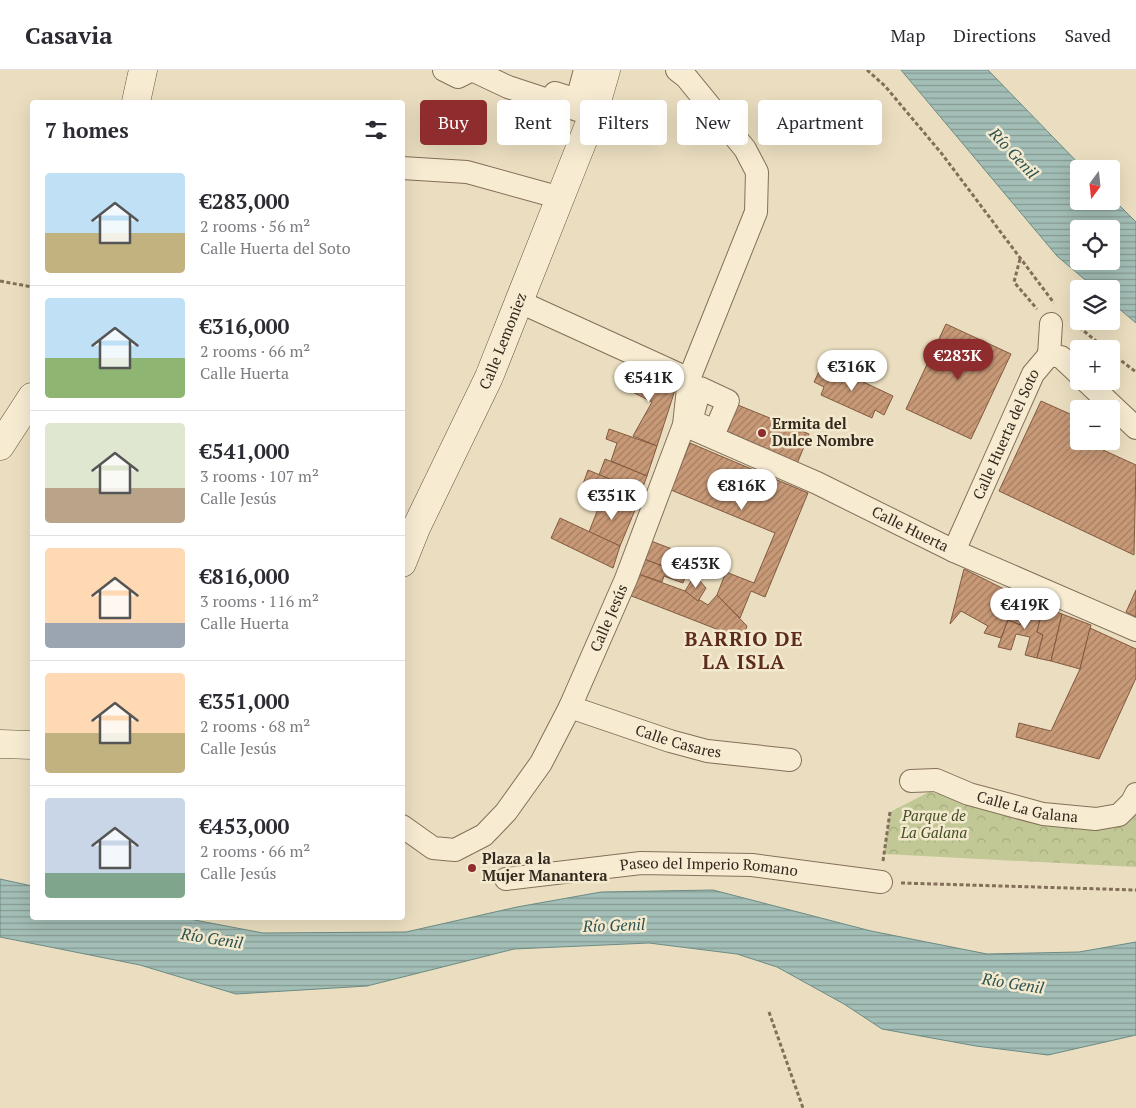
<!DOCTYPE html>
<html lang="en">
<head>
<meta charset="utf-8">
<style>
	:root { --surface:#fff; --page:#f7f7f7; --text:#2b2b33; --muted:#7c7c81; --line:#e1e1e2; --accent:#8f2c2d }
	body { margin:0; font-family:"PT Serif",serif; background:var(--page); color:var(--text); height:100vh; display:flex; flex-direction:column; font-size:19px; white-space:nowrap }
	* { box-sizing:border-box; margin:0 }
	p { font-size:16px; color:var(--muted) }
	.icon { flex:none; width:28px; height:28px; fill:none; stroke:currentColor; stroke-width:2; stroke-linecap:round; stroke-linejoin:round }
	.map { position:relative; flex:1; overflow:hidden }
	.side { position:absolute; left:30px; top:30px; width:375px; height:820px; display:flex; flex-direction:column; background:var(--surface); border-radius:5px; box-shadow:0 5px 20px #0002 }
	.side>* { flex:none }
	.guide { position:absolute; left:420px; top:30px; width:475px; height:45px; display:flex; gap:10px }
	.needle { width:32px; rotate:195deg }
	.controls { position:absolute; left:1070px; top:90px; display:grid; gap:10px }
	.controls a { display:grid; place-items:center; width:50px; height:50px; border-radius:5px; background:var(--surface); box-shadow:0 5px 20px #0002; font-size:25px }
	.price { position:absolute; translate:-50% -42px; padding:0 11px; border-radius:18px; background:#fff; color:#222; font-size:16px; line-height:32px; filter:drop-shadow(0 1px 2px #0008) }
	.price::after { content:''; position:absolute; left:50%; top:30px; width:15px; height:11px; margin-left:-8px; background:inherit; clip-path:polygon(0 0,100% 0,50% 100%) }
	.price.current { background:var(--accent); color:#fff }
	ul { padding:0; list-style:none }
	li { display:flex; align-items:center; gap:15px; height:125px; padding:0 15px }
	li+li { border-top:1px solid var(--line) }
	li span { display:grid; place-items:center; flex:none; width:140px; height:100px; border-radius:5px; color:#555 }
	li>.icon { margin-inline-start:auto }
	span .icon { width:60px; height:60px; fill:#fffc; stroke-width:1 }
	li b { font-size:21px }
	h2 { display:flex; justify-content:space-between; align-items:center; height:60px; padding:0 15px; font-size:21px }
	.tag { padding:0 18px; border-radius:5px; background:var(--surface); box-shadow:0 5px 20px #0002; font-size:18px; line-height:45px }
	.tag.current { background:var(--accent); color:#fff }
	header { display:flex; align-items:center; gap:30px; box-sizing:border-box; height:70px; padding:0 25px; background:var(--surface); border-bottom:1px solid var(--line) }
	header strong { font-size:24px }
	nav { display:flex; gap:28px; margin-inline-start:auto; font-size:18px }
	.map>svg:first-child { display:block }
</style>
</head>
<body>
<header>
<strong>Casavia</strong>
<nav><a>Map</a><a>Directions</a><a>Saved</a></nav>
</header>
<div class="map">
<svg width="1136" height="1038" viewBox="0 0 1136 1038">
	<defs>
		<pattern id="park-crowns" width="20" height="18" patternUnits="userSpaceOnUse" patternTransform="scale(1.25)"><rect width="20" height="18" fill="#c2c895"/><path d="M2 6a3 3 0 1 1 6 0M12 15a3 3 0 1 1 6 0" fill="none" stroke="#a7ac80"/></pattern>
		<pattern id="water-rules" width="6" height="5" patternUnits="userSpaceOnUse" patternTransform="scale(1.25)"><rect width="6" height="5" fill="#a3beb6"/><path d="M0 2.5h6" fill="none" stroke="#859a93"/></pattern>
		<pattern id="building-hatch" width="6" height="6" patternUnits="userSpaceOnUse" patternTransform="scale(1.25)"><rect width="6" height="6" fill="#c89977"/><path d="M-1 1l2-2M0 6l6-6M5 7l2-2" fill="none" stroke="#a37d61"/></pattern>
	</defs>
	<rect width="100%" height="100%" fill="#ebdec0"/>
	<path fill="url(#park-crowns)" d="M929,722l144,25 63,-5v55l-252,-13 6,-42z"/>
	<g fill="url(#water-rules)" stroke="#6b8b83" fill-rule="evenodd">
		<path d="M901,0h87l96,99h-5v32h32v-4l25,25v101l-25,-21v-13h-15l-39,-33zM1079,159h32v32h-32z"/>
		<path d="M0,809l32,7v32h152l79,15 143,-1 111,-25 84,-15 112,-2 158,41 116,23 92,-2 57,-10v93l-88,20 -72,-9 -94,-17 -38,-25 -67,-37 -40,-13 -88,-11 -135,6 -147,37 -131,8 -96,-29 -140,-28z"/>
	</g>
	<g fill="url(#building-hatch)" stroke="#815a40">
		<path d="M946,254l65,30 -40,85 -65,-30z"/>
		<path d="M823,293l70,33 -9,19 -9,-5 -3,8 -51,-23 3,-8 -10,-5z"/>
		<path d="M627,295l48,25 -18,56 -24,-10 19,-34 -35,-18z"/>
		<path d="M728,331l81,33 -12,30 -82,-33z"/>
		<path d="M1041,331l38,17v23h28l-4,9 33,15 -2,90 -135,-64z"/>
		<path d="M609,359l48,17 -10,30 -36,-15 6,-18 -11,-4z"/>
		<path d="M690,373l118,50 -43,104 -14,-6 -11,27 -23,-23 9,-23 28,11 21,-50 -104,-43z"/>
		<path d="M605,389l42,17 -6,16 -42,-17z"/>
		<path d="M588,400l53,22 -6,18 -53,-23z"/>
		<path d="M603,426l32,14 -15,36 -31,-14z"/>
		<path d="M560,448l60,28 -7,22 -62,-30z"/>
		<path d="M651,471l55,21 -7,18 -55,-21z"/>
		<path d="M644,489l42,16 -3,8 -19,-7 -2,6 -24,-8z"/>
		<path d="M964,499l62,31 -6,25 -12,-5 -7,18 -17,-5 4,-7 -27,-15 -11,13z"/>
		<path d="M638,504l47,17 23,14 9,-10 30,31 -5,13 -113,-44z"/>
		<path d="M693,508l6,2 7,8 -8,13 -13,-10z"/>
		<path d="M1136,520v27l-10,-5z"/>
		<path d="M1026,530l17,7 -6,25 6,3 -6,23 -12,-3 5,-18 -14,-3 -5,16 -13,-3 10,-27 12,5z"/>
		<path d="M1043,537l19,7 -11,47 -14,-3 6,-23 -6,-3z"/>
		<path d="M1062,544l29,11 -11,44 -29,-8z"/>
		<path d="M1090,558l46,21v29l-37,81 -83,-22 3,-14 32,8 29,-62z"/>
	</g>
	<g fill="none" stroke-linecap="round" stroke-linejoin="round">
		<g stroke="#836f59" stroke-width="24">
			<g id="street">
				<path d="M444,0l14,7 14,-7"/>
				<path d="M472,0l36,17 85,28"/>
				<path d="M555,23l22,7 8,-30"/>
				<path d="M402,98l65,4 94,26"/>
				<path d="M520,232l169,77"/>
				<path d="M1049,285l12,2 18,17"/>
				<path d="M1049,285l2,-31"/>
				<path d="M1086,311l50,47"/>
				<path d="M700,318l28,13 -13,30 -24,-10z"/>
				<path id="s1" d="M684,355l133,58 137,68 182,79"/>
				<path id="s2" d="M954,481l79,-177 16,-19"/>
				<path id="s3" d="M570,637l100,34 37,10 83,9"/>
				<path id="s4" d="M911,711l25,-1 33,14 74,20 53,5 23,-4 13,-13 4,-8"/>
				<path id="s5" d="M402,756l31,22 22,2 29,-15 22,-23 35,-49 29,-56 56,-128 58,-154 5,-46 67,-167 1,-40 -12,-23 -59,-72 -9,-7"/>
				<path id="s6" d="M506,809l135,-16 111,2 129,17"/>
			</g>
		</g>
		<g stroke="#65513c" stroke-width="29">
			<g id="secondary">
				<path d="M136,32l7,-32"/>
				<path d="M0,376l32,-49"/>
				<path id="s7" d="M402,493l14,-35 73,-151 104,-262 13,-45"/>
				<path d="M0,674l32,1"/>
			</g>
		</g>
		<g stroke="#836f59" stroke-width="3" stroke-dasharray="4 2.5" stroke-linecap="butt">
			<path d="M867,0l18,16 57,68 112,149"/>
			<path d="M1020,189l-6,23 23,27"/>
			<path d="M0,211l32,6"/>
			<path d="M1074,253l32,26"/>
			<path d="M1111,283l25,19"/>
			<path d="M883,791l7,-49"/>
			<path d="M901,813l235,7"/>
			<path d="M769,942l34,96"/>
		</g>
		<use href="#street" stroke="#f7ecd2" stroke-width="22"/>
		<use href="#secondary" stroke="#f7ecd2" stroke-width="28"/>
	</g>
	<g fill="#8f2c2d" stroke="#f3e9cf" stroke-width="2">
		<circle cx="762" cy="363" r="5"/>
		<circle cx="472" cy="798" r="5"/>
	</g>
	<g text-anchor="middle" stroke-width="5" stroke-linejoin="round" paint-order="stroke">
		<g font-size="15" fill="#33281d" stroke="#f3e9cf">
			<text dy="5" stroke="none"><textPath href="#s7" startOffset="244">Calle Lemoniez</textPath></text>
			<text dy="5" stroke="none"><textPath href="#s2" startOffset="128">Calle Huerta del Soto</textPath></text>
			<text dy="5" stroke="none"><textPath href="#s1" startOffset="249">Calle Huerta</textPath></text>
			<text dy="5" stroke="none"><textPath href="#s5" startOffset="345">Calle Jesús</textPath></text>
			<text dy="5" stroke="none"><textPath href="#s3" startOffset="114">Calle Casares</textPath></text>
			<text dy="5" stroke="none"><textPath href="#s4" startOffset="121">Calle La Galana</textPath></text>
			<text dy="5" stroke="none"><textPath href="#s6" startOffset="204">Paseo del Imperio Romano</textPath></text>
		</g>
		<g font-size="15" font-weight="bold" fill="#33281d" stroke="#f3e9cf" text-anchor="start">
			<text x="772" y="359">Ermita del<tspan x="772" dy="17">Dulce Nombre</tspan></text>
			<text x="482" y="794">Plaza a la<tspan x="482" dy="17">Mujer Manantera</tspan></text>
		</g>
		<g font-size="15" font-style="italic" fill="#444f24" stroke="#f3e9cf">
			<text x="934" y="751">Parque de<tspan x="934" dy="17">La Galana</tspan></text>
		</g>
		<g font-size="16" font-style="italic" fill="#2c5350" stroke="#f3e9cf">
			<text transform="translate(1014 83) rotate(47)" y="6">Río Genil</text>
			<text transform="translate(614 855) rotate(-2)" y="6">Río Genil</text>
			<text transform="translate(212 868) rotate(9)" y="6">Río Genil</text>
			<text transform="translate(1013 913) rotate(9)" y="6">Río Genil</text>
		</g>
		<g font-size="20" font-weight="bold" letter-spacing="1" fill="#5e2c1e" stroke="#f3e9cf">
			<text x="744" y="576">BARRIO DE<tspan x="744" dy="23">LA ISLA</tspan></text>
		</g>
	</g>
</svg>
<div class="controls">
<a><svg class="needle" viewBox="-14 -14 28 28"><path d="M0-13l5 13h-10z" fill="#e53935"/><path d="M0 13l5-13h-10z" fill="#7c7c81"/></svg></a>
<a><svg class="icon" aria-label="locate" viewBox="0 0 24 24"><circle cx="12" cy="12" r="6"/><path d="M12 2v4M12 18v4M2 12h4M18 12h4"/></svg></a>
<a><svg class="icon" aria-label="layers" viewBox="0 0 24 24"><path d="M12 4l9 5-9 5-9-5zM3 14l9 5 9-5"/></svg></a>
<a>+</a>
<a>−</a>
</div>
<b class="price current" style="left:958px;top:311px">€283K</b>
<b class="price" style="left:852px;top:322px">€316K</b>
<b class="price" style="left:649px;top:333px">€541K</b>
<b class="price" style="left:742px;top:441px">€816K</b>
<b class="price" style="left:612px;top:451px">€351K</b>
<b class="price" style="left:696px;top:519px">€453K</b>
<b class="price" style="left:1025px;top:560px">€419K</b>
<div class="guide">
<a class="tag current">Buy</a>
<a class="tag">Rent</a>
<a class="tag">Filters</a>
<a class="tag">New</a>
<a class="tag">Apartment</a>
</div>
<section class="side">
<h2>7 homes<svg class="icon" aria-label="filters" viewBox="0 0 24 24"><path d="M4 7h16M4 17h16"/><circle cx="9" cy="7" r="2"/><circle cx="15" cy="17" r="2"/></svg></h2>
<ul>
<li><span style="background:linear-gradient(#bfe0f5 60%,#c2b280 0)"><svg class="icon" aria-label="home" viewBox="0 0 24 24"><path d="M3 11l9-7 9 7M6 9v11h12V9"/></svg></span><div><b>€283,000</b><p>2 rooms · 56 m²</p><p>Calle Huerta del Soto</p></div></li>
<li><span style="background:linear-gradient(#bfe0f5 60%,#8fb573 0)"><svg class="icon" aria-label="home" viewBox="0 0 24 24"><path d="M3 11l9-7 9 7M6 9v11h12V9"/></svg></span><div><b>€316,000</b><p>2 rooms · 66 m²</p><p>Calle Huerta</p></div></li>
<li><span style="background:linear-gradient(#dfe7d0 65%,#b9a48a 0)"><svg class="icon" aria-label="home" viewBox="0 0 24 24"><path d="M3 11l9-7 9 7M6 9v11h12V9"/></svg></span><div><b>€541,000</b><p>3 rooms · 107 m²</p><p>Calle Jesús</p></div></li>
<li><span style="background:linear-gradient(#ffd9b3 75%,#9aa5b1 0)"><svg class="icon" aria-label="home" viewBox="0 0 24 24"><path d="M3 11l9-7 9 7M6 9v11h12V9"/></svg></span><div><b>€816,000</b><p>3 rooms · 116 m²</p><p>Calle Huerta</p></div></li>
<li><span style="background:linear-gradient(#ffd9b3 60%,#c2b280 0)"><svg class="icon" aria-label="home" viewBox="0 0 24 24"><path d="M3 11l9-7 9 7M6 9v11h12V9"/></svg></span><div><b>€351,000</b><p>2 rooms · 68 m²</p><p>Calle Jesús</p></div></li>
<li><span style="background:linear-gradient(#c9d6e8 75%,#7fa58c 0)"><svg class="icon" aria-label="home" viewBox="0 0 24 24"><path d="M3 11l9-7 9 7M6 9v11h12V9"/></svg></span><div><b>€453,000</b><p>2 rooms · 66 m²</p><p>Calle Jesús</p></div></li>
</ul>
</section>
</div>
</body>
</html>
